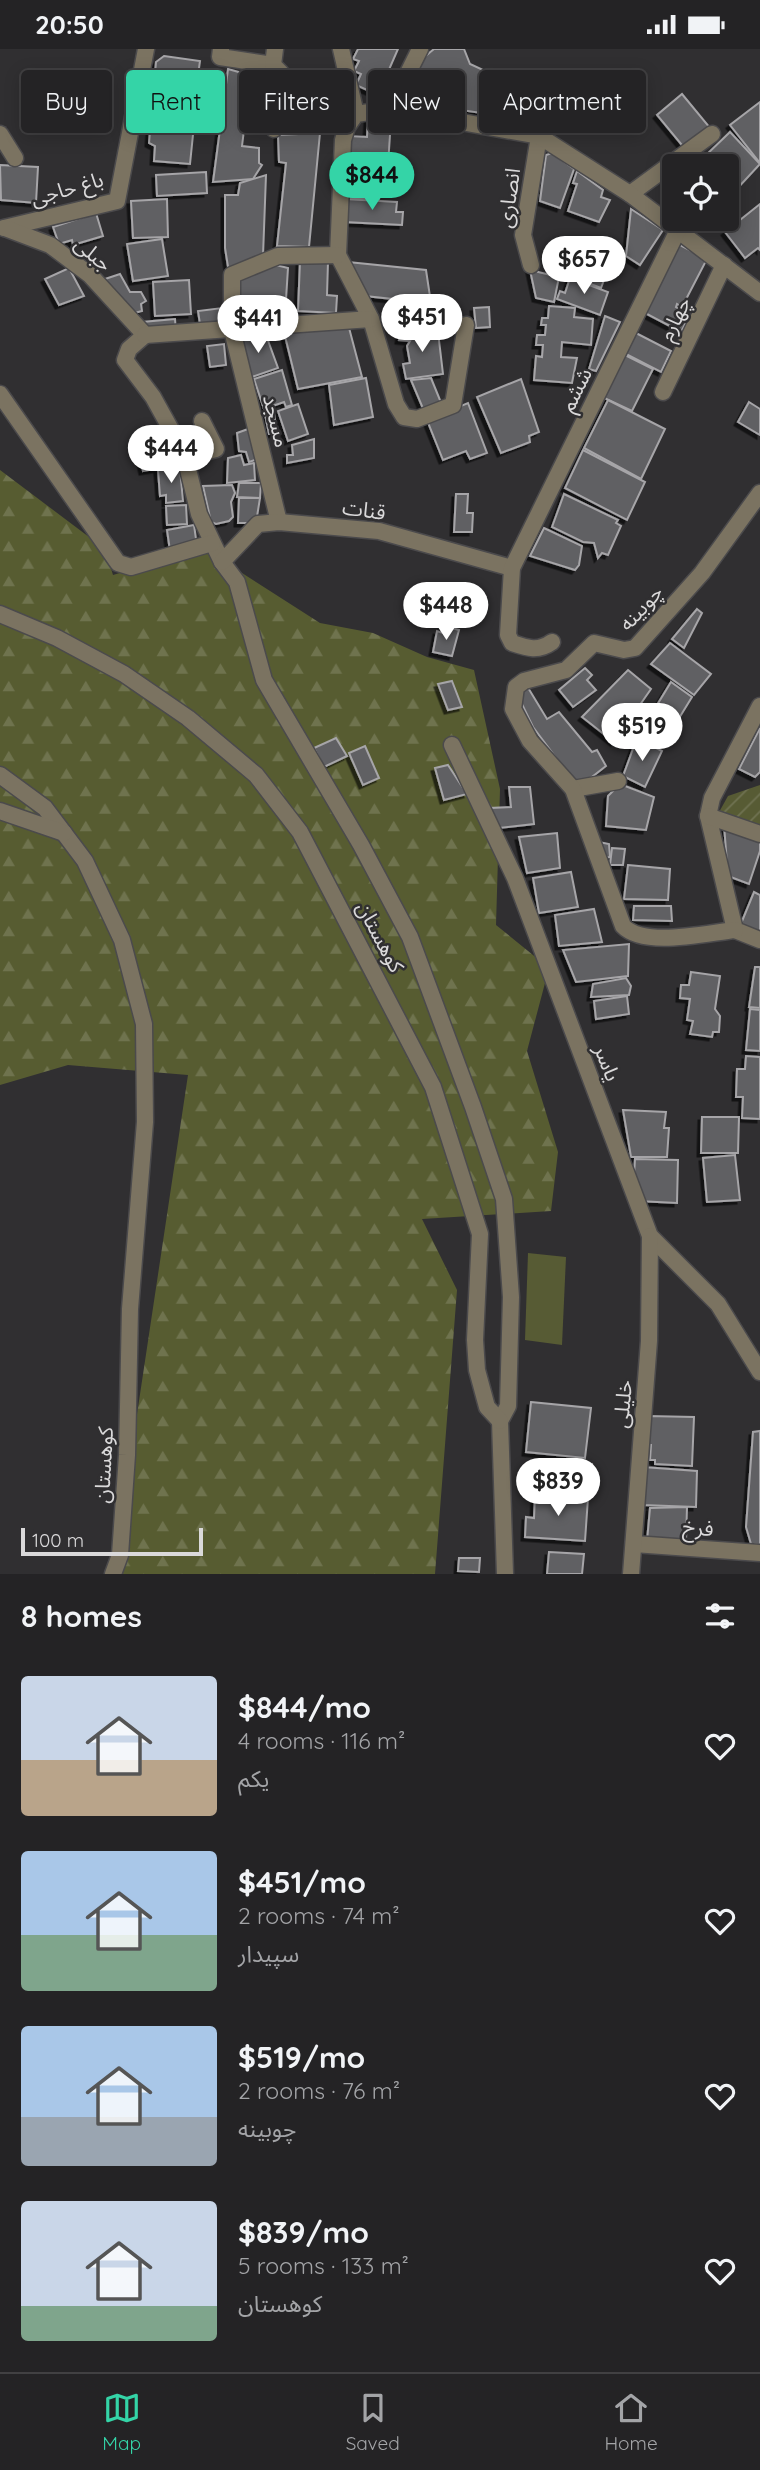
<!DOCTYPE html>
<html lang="en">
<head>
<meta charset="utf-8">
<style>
	:root { --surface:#242325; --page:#2c2b2d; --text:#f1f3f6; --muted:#a3a4a7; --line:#414042; --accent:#34d4a7 }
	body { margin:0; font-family:Quicksand,"Noto Sans Arabic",sans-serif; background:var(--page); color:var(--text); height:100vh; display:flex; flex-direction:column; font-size:26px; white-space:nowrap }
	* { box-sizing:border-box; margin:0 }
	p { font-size:23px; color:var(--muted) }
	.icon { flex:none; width:38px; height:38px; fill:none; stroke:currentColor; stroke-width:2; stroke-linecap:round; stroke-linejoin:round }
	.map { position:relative; height:1525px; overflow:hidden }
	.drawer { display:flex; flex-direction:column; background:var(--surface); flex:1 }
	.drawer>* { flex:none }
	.hud { position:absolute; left:21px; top:21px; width:719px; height:63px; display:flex; gap:14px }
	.controls { position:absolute; left:662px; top:105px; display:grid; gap:14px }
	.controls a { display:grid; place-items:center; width:77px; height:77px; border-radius:7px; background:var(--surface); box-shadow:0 4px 18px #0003,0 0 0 2px var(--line); font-size:35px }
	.scale { position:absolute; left:21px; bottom:18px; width:182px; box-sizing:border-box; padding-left:7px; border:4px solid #dad9da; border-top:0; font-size:19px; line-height:24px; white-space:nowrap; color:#dad9da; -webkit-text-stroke:5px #302f31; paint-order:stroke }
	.price { position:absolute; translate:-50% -60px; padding:0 16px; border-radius:24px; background:#fff; color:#222; font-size:23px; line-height:46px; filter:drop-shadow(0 2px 4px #0008) }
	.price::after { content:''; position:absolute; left:50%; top:42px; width:21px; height:16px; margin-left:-10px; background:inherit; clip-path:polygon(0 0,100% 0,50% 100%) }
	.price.selected { background:var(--accent); color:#111 }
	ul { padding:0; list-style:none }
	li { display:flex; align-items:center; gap:21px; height:175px; padding:0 21px }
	li span { display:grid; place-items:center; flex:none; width:196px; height:140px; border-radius:7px; color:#555 }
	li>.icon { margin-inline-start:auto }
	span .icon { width:84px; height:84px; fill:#fffc; stroke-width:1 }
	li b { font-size:30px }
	h2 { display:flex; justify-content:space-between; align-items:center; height:84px; padding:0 21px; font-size:30px }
	.pill { padding:0 24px; border-radius:7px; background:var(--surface); box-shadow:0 4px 18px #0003,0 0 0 2px var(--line); font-size:24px; line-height:63px }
	.pill.selected { background:var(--accent); color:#111 }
	.status { display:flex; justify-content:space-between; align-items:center; height:49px; padding:0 35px; background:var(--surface); direction:ltr }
	.status svg { height:19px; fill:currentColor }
	.dock { display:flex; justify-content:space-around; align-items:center; height:98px; border-top:2px solid var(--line); background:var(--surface); font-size:19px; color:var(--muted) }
	.dock a { display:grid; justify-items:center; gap:4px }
	.dock .selected { color:var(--accent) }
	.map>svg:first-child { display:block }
</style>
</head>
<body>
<div class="status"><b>20:50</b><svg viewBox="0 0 49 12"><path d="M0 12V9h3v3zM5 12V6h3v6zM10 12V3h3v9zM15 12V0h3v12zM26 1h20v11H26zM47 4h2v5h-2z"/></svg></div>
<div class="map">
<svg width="760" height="1525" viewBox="0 0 760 1525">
	<defs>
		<pattern id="forest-firs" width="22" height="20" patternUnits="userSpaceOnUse" patternTransform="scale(1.75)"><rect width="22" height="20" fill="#575c31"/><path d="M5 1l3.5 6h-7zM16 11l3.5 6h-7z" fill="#6f734e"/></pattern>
		<pattern id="garden-furrows" width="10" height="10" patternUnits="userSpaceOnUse" patternTransform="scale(1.75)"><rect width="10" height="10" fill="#575b34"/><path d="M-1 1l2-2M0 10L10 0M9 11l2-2" fill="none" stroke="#6f7251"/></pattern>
		<filter id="shadow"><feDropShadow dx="-3.5" dy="3.5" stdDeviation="0" flood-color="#0009"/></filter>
	</defs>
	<rect width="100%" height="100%" fill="#302f31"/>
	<path fill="url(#forest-firs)" d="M0,421l105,79 8,26 90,-27 117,75 53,10 54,24 47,13 26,119 -4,136 53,43 -22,83 31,101 -7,59 -129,8 35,71 -22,284h-322l75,-499 -120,-10 -68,20z"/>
	<path fill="url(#garden-furrows)" d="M760,736v44l-42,-15 10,-18z"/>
	<path fill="#575b34" d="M528,1204l38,4 -4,88 -37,-5z"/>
	<g fill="#616063" stroke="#a6a5a8" stroke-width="2" filter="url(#shadow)">
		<path d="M358,0h40l-20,46 -22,-10 5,-11 -7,-3 5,-10 -6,-2z"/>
		<path d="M434,0h30l6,15 24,11 -13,38 -47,-7 -11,-6h-17l-1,-5 17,-36z"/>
		<path d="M164,7l36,5 -5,36 7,13 -8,15 -4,39 -36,-3 1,-15 -6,-3 7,-81z"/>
		<path d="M228,20l32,9 -3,21 -9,-1 -6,48 17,2v15l3,2 -9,14 -40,3z"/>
		<path d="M682,45l29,35 -25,21 -29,-35z"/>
		<path d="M281,50l35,5 4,29 -41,-4z"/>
		<path d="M760,53v61l-30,-38z"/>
		<path d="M368,69l23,2 -3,45 -41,-3 2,-26 18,1z"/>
		<path d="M730,83l30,32 -25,27 -9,-10v-15h-14l-8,-9z"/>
		<path d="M320,84l-11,114 -32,-1 9,-83 -7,-1 -1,-27z"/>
		<path d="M552,104l22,16 -14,39 -20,-7 6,-46z"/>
		<path d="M0,116l38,2 -2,36 -35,-3z"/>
		<path d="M347,117l33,2 -1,13 9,1 -1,6 -6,-1 -2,13 -36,-3 6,-14z"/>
		<path d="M577,122l26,19 -2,7 9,3 -11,22 -31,-11 9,-27 -4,-1z"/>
		<path d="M206,123l1,21 -50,3 -1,-21z"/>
		<path d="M266,126l-3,81 -34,17 -4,-25v-53h13l2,-12z"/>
		<path d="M167,150l1,38 -35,1 -2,-37z"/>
		<path d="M345,150l52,3 -1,10h7l-1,13 -58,-3z"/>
		<path d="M760,155v46l-2,-2 -13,10 -20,-26z"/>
		<path d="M631,160l32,21 -23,35 -14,-9z"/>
		<path d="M96,164l7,23 -30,9 -1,-5 -13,4 -6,-17z"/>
		<path d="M162,190l6,37 -35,5 -6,-37z"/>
		<path d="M678,195l29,15 -25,48 -5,-3 -1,3 14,8 -9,17 -36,-19z"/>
		<path d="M577,211l30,12 -6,16 -31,-12z"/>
		<path d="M300,212l28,1 -1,33 10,1 -1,17 -38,-2z"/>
		<path d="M348,213l78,8 5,33 -66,-7z"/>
		<path d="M268,214l20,5 -3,47 -46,6v-46z"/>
		<path d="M69,219l15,28 -25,9 -14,-26z"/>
		<path d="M530,221l29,7 -5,25 -18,-4z"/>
		<path d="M120,225l10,18h11l5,9 -5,3 1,7 -11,3 -32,-33z"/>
		<path d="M570,229l38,14 -8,23 -43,-16 3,-8 5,2z"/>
		<path d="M189,231l2,34 -36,2 -2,-34z"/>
		<path d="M549,257l26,2 -1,9 19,2 -2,26 -29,-3 -1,15 16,1 -5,25 -38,-3 2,-24 6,1 1,-12h-7l1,-10h8l1,-10h-5l1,-7h6z"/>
		<path d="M489,258l1,20 -14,1 -2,-20z"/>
		<path d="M222,259l2,20 -23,3 -3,-20z"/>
		<path d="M605,267l15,6 -24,49 -7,-2z"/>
		<path d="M175,270l1,13 -31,2 -3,-12z"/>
		<path d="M348,275l14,53 -64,12 -14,-57z"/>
		<path d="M401,281l37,2 5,42 -37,5 -3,-15 7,-1 -3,-17 3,-5 -11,-1z"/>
		<path d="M632,282l39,20 -10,21 -39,-20z"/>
		<path d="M266,286l12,33 -26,9 -13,-34 3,-5z"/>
		<path d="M224,295l2,21 -16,2 -3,-21z"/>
		<path d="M621,304l32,16 -21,42 -32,-15z"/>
		<path d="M282,321l10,35 -6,2 -2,-5 -20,7 -10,-30z"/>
		<path d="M366,329l7,39 -39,8 -5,-40z"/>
		<path d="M431,329l11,27 -18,6 -13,-31z"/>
		<path d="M521,330l18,53 -10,4 1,6 -29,11 -24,-56z"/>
		<path d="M608,351l57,29 -24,50 -57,-31z"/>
		<path d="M749,353l11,7v26l-22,-13z"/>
		<path d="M468,354l19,50 -17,6 -4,-8 -23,9 -16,-40z"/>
		<path d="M298,355l10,30 -20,7 -10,-30z"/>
		<path d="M273,358l4,26 -8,1 -5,-25z"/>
		<path d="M248,380l8,13 -1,18 -6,2 -3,-10 -7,-1 -2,-18z"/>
		<path d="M164,389l6,18h5l1,9 -33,6 -5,-25z"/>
		<path d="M314,390v19l-27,5v-8h6l-1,-10z"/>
		<path d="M583,401l62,32 -18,38 -62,-32z"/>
		<path d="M241,406l3,10 10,-2 1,17 -28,3 1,-25z"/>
		<path d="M180,420l3,32 -17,2v-8l-6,1 -2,-26z"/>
		<path d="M239,434h22l-1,15 -23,-1z"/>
		<path d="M232,436l3,8 -4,9 2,15 -4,4 -13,3 -5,-2 -8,-36z"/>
		<path d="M456,445h12l-1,19h6l-1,19h-18z"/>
		<path d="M564,445l54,26 -2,3 5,3 -13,29 -6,-2 -4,5 -4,-15 -11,-1 -31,-15z"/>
		<path d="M239,449h21l-4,25h-18z"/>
		<path d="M186,456l1,19 -20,1 -1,-19z"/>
		<path d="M194,476l3,21 -27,5 -3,-21z"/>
		<path d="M544,479l38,18 -3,19 -4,5 -45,-14z"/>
		<path d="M697,560l5,4 -18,35 -12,-9z"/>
		<path d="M448,578l11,3 -7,26 -19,-4 4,-21 9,3z"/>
		<path d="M670,594l41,31 -17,21 -43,-31z"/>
		<path d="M585,619l7,7 -5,5 9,10 -23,17 -14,-17z"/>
		<path d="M628,621l23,19 -37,53 -32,-25z"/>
		<path d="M452,632l10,26 -14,3 -10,-26z"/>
		<path d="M671,633l21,15 -30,49 -22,-13z"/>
		<path d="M527,637l20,33 12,-7 33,40 5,-2 9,16 -18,14 -14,2 -41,-55 -14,-29z"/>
		<path d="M760,679v44l-5,5 -16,-8z"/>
		<path d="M336,689l11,18 -23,11 -10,-19z"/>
		<path d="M637,689l25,13 -17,36 -22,-11z"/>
		<path d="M365,697l14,32 -16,7 -14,-32z"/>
		<path d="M448,716l19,29 -23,6 -9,-32z"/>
		<path d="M620,735l34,13 -8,33 -40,-4 2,-30z"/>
		<path d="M509,738h21l4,37 -35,4 -9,-20 21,-1z"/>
		<path d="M724,776l36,12v14l-11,33 -21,-8z"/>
		<path d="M557,784l3,35 -33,5 -8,-36z"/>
		<path d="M594,792l15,3 1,13 -10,1z"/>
		<path d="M612,799l13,1 -2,16h-13z"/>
		<path d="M628,816l42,4 -2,31 -44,-1z"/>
		<path d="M571,823l7,35 -39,6 -6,-35z"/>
		<path d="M754,843l6,3v39l-20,-8z"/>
		<path d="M634,857h37l1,15 -39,-1z"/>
		<path d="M594,860l8,33 -43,4 -4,-31z"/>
		<path d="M629,895l-1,32 -52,6 -13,-32z"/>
		<path d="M755,918h5v41l-11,-1z"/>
		<path d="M691,923l29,4 -5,33 5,7 -1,16h-6l-1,5 -22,-3 3,-13 -6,-1 3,-21 -10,-1 1,-13h8z"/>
		<path d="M626,929l5,8 -2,9 -38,2 2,-13z"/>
		<path d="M627,947l2,18 -33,5 -2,-18z"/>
		<path d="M750,960l10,1v41l-14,-1z"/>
		<path d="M746,1007l14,1v62l-18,-1 1,-21h-7l1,-28h8z"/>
		<path d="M623,1061l43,2 -2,16h5l-2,29h-36z"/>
		<path d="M702,1068h37l-1,36h-37z"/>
		<path d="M735,1106l5,45 -33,2 -4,-44z"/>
		<path d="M635,1110l43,1 -1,43 -40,-2 -4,-9z"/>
		<path d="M531,1353l60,6 -6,50 -59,-6z"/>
		<path d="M648,1367l46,1 -2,49 -37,-2v-4h-5l1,-15h-5z"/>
		<path d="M760,1382v114l-9,-1 -5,-17 7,-95z"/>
		<path d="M576,1414l16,1 -3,30 -18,-1z"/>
		<path d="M643,1418l54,4 -1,36 -54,-2z"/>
		<path d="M535,1446l53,3 -3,43 -60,-4 1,-20 8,1z"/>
		<path d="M687,1458l-1,35 -39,-1 3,-33z"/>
		<path d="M549,1503l35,2 -2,20h-35z"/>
		<path d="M459,1509h21l-1,14 -21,-1z"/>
	</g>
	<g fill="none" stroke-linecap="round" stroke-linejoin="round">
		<g stroke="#4b4a4c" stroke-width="19">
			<g id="minor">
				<path d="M221,0l-1,8 53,8"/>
				<path d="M341,0l15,65"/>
				<path d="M390,60l30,-60"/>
				<path d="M274,80l7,-56 -8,-8 2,-16"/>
				<path d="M0,85l15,24"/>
				<path d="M630,145l82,-60"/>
				<path d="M4,179l113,-27 29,-152"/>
				<path d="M5,179l45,17 40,30 55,60"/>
				<path d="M531,216l-8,-30 16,-99"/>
				<path d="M466,276l-13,80 -36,14 -13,-2 -8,-13 -25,-85 -33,-64 5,-115 4,-13 9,-13 34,-5 149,27 91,58 130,99"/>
				<path d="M145,286l-16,14 -4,11 28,37 31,56 15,61 23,48 15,20 27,98 97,165 49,92 63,170 31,92 7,98 -3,109 -8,15 5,153"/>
				<path d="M145,286l226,-16"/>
				<path d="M663,343l61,-127"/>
				<path d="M0,345l118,169 13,4 81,-24"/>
				<path d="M185,408l31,-8 -14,-28"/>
				<path d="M279,473l-47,-192v-55l46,-19 60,-1"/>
				<path d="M222,513l36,-38 21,-2 100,9 133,37"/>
				<path d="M0,565l57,24 67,36 64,44 68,57 44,57 133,255 47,147 -5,106 2,30 10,37 13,14"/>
				<path d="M552,593c-14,10 -25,6 -40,1l-4,-8 4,-67 166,-338"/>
				<path d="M760,657l-48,92 -4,18 27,114 25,10"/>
				<path d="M452,696l63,133 135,358 68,68 42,68"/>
				<path d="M0,726l45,33 40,53 37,79 22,84 1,98 -15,187 -3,146 -7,100 -7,19"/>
				<path d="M573,740l45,-8"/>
				<path d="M0,762l64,22"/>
				<path d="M708,767l52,18"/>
				<path d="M735,881c-29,3 -91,18 -112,-4l-50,-137 -43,-48 -17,-32 3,-22 8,-6 42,-11 28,-27 30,7 11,-2 67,-75 58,-80"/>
				<path d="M634,1495l126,9"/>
				<path d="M631,1525l18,-233 1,-105"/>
			</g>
		</g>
		<use href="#minor" stroke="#7b7361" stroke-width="16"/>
	</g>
	<g text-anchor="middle" stroke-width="5" stroke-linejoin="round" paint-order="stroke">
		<g font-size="21" fill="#dad9da" stroke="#302f31">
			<text transform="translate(67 140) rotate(-16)" y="7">باغ حاجی</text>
			<text transform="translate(509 149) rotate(-82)" y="7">انصاری</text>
			<text transform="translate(93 205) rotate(40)" y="7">جبلی</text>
			<text transform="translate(675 270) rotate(-64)" y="7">چهارم</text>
			<text transform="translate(576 341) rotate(-64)" y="7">ششم</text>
			<text transform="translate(276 372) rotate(76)" y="7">مسجد</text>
			<text transform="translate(364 461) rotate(8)" y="7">قنات</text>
			<text transform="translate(641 559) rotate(-47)" y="7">چوبینه</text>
			<text transform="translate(380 888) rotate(62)" y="7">کوهستان</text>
			<text transform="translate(607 1014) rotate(69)" y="7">یاسر</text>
			<text transform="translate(623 1355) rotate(-85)" y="7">خلیلی</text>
			<text transform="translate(104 1416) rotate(-87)" y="7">کوهستان</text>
			<text transform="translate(698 1479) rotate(4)" y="7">فرخ</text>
		</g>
	</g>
</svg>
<div class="controls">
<a><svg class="icon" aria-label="locate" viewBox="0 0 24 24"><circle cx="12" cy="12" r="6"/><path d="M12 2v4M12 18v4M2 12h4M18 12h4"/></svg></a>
</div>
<div class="scale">100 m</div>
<b class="price selected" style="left:372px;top:163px">$844</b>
<b class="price" style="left:584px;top:247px">$657</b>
<b class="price" style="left:422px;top:305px">$451</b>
<b class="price" style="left:258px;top:306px">$441</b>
<b class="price" style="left:171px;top:436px">$444</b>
<b class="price" style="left:446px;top:593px">$448</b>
<b class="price" style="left:642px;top:714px">$519</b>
<b class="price" style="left:558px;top:1469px">$839</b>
<div class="hud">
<a class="pill">Buy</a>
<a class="pill selected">Rent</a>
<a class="pill">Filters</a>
<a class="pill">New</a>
<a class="pill">Apartment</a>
</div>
</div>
<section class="drawer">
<h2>8 homes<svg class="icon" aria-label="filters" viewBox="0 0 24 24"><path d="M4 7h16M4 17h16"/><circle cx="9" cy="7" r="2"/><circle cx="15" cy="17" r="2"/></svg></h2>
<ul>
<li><span style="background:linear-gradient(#c9d6e8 60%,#b9a48a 0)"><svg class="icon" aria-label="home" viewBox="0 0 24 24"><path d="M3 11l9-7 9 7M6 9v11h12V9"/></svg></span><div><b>$844/mo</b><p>4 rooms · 116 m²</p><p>یکم</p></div><svg class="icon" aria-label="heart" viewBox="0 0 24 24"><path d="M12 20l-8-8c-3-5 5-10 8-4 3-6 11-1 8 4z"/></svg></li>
<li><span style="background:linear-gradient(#a9c7e8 60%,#7fa58c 0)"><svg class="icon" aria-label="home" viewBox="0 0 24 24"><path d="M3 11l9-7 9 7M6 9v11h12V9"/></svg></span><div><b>$451/mo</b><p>2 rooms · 74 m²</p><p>سپیدار</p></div><svg class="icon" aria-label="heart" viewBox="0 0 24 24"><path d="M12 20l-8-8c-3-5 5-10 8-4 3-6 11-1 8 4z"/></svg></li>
<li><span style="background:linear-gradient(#a9c7e8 65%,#9aa5b1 0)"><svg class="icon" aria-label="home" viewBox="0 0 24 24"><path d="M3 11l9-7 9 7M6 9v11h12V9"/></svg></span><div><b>$519/mo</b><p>2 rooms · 76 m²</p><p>چوبینه</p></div><svg class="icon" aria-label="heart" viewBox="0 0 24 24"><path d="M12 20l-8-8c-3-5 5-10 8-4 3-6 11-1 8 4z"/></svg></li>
<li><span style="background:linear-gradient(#c9d6e8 75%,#7fa58c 0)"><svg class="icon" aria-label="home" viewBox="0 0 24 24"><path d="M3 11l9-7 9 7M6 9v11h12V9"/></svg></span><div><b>$839/mo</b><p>5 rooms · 133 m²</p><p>کوهستان</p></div><svg class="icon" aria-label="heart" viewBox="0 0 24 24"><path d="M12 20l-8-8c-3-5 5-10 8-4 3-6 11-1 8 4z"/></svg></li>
</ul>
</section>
<nav class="dock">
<a class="selected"><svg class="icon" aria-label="map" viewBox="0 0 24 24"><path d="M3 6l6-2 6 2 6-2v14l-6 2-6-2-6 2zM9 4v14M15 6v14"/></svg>Map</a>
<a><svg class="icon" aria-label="saved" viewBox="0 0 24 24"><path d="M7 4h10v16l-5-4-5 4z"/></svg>Saved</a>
<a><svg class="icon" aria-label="home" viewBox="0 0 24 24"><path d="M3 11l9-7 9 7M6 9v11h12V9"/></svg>Home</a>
</nav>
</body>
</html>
